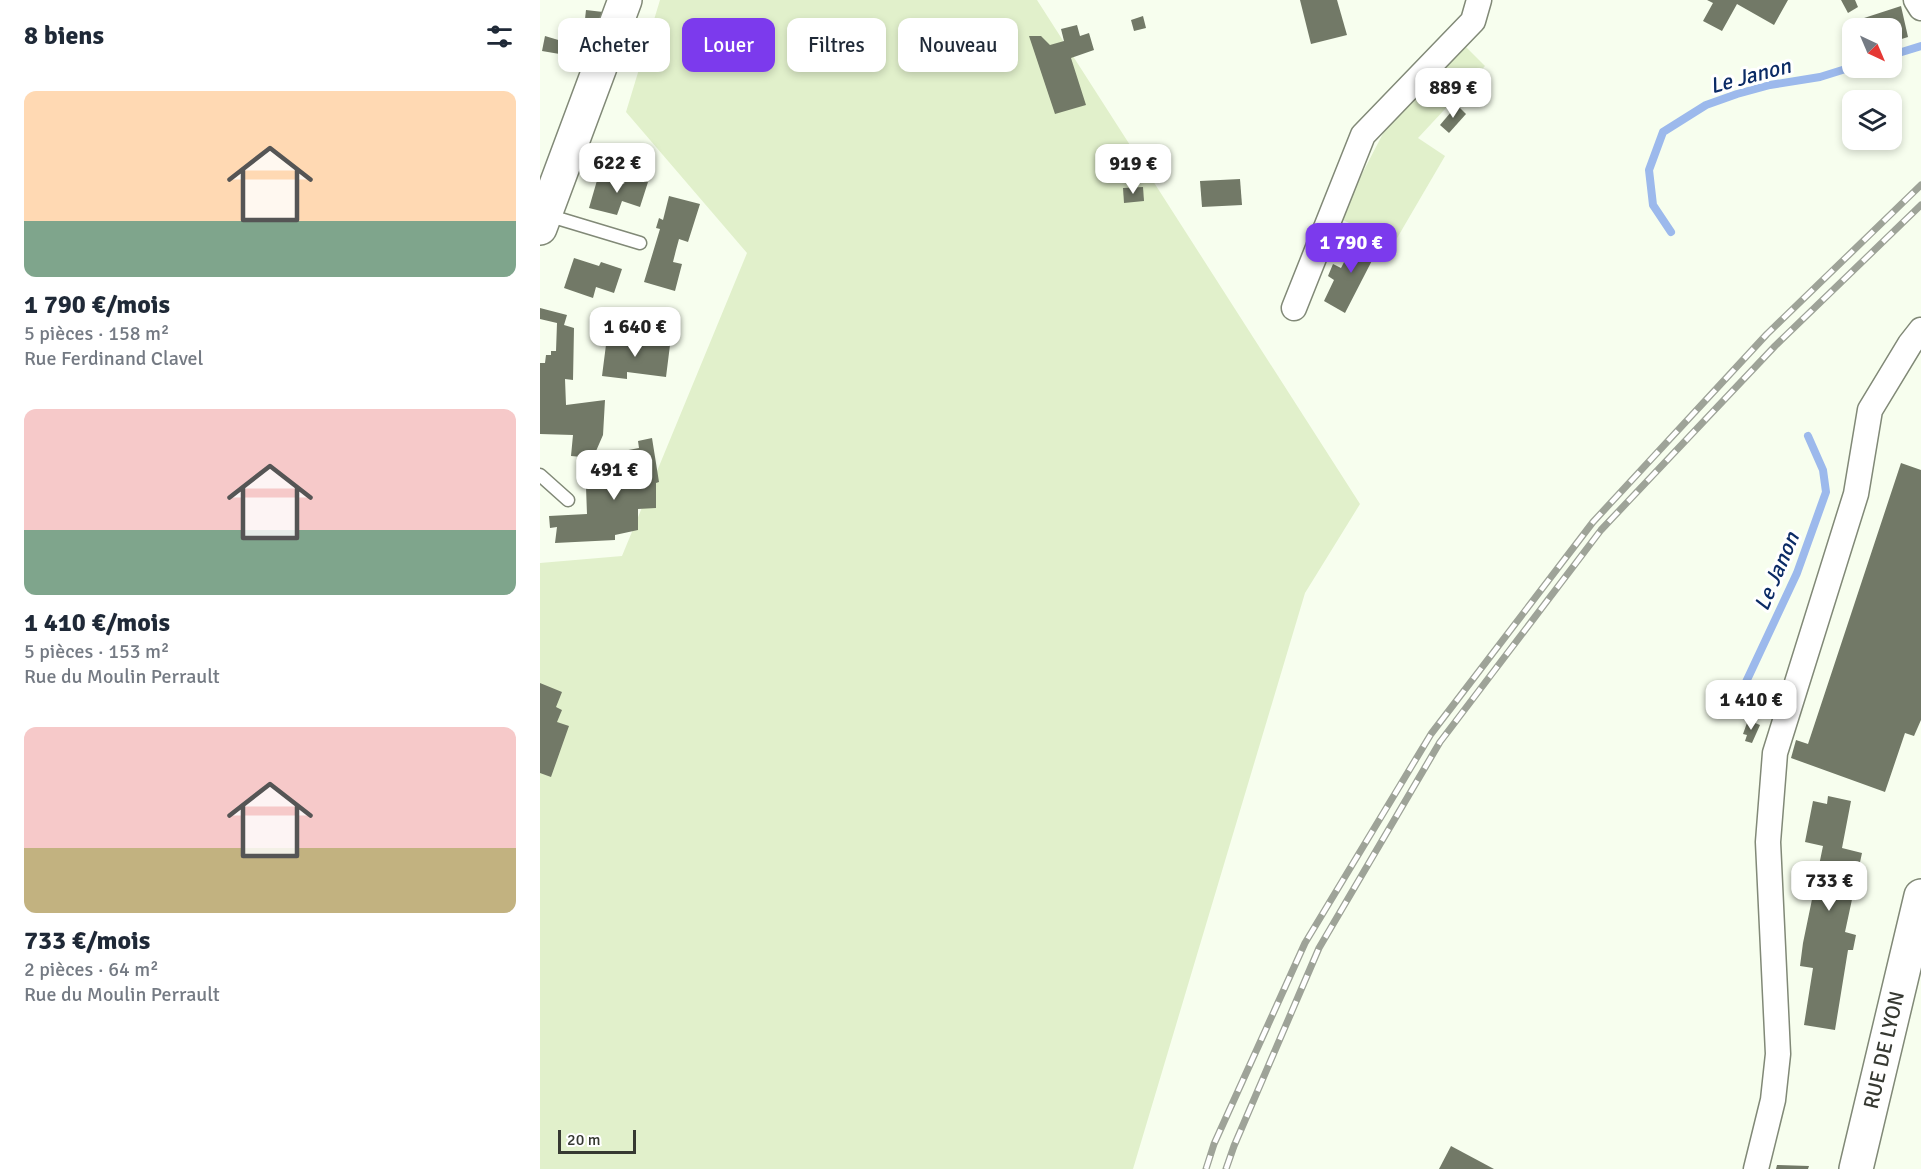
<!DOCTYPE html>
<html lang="fr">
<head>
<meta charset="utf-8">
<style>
	:root { --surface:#fff; --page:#f2f2f3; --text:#1f2937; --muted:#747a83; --accent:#7c3aed }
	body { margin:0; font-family:Signika,sans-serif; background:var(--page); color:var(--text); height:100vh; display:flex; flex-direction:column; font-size:22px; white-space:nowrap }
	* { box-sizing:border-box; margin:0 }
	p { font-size:20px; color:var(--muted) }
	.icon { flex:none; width:33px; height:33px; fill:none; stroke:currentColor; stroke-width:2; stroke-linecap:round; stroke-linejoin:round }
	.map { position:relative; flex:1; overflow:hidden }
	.sheet { display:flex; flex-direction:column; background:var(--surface); width:540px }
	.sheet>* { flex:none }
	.top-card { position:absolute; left:18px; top:18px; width:570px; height:54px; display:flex; gap:12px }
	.needle { width:39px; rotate:136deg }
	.controls { position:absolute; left:1302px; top:18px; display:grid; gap:12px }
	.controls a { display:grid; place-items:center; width:60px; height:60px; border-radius:12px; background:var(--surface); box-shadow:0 3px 9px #0003; font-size:30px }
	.scale { position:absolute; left:18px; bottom:15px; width:78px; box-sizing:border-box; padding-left:6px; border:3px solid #363932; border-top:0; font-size:16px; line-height:21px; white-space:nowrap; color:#363932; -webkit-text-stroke:4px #fff; paint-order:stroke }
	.price { position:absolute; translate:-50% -51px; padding:0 14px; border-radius:12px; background:#fff; color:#222; font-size:20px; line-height:39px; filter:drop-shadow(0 2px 3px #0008) }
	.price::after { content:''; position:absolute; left:50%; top:36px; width:18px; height:14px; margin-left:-9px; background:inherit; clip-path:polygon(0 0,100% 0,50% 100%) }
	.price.current { background:var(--accent); color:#fff }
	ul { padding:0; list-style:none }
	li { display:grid; align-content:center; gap:12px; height:318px; padding:0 24px }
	li span { display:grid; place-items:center; height:186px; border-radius:12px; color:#555 }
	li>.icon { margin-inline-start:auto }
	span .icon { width:108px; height:108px; fill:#fffc; stroke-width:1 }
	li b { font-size:26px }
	h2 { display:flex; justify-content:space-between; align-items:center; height:72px; padding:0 24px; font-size:26px }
	.tag { padding:0 21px; border-radius:12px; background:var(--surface); box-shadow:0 3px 9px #0003; font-size:21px; line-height:54px }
	.tag.current { background:var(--accent); color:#fff }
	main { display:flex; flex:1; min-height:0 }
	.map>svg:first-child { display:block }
</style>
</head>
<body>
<main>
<section class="sheet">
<h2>8 biens<svg class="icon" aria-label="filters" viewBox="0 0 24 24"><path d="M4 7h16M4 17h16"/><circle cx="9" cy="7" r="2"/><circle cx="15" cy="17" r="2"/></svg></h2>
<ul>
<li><span style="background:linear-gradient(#ffd9b3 70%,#7fa58c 0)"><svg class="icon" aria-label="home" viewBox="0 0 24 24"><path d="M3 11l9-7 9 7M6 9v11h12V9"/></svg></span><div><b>1 790 €/mois</b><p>5 pièces · 158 m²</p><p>Rue Ferdinand Clavel</p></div></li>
<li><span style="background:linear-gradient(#f6c9c9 65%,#7fa58c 0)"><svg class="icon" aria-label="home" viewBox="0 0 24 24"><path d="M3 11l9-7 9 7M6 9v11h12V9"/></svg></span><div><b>1 410 €/mois</b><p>5 pièces · 153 m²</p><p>Rue du Moulin Perrault</p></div></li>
<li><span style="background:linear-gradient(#f6c9c9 65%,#c2b280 0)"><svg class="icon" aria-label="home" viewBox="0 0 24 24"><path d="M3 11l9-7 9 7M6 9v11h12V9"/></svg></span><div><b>733 €/mois</b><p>2 pièces · 64 m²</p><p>Rue du Moulin Perrault</p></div></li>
</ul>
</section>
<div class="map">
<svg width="1381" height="1169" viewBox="0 0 1381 1169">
	<rect width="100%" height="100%" fill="#f7feee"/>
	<g fill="#e1f0cb">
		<path d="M120,0h377l323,504 -55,89 -172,576h-593v-606l82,-7 125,-303 -121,-141z"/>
		<path d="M920,41l25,25 -67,72 27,18 -52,89 -54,-27 50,-96z"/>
	</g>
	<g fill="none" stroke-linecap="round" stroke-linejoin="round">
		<g stroke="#9cb9ec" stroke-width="8">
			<path d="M1352,55l29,-9"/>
			<path d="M1131,232l-18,-27 -4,-35 14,-38 43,-27 31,-11 33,-9 50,-8 32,-10"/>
			<path d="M1206,682l51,-109 29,-81 -3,-22 -15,-34"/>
		</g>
	</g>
	<g fill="#727967">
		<path d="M760,0h37l10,35 -36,9z"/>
		<path d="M1167,0h81l-14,25 -37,-21 -15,27 -19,-10 10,-18z"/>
		<path d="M1301,0h14l3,7 -10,6z"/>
		<path d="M1361,6l7,31 -16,5v-14h-28l-3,-9z"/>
		<path d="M46,10l17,2 -3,9 -15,-2z"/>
		<path d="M603,16l3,12 -12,3 -3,-11z"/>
		<path d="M30,22l27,7 -14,29 -41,-7 3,-15 20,6z"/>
		<path d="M537,25l3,11 9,-3 5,17 -23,8 15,47 -31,9 -26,-78h12l9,9 14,-4 -3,-12z"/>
		<path d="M917,105l9,9 -17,19 -9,-8z"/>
		<path d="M87,176l21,6 -8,25 -18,-6 -5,14 -28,-7 9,-31 26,7z"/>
		<path d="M700,179l2,26 -40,2 -2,-26z"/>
		<path d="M603,187l1,14 -20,2 -1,-15z"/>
		<path d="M129,196l31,8 -12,38 -9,-3 -3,11 -3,12 9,2 -7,27 -31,-9 16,-53 -4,-1 3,-10 4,2z"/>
		<path d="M818,235l22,10 -35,68 -21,-12 10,-21 -6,-4 5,-12 8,4z"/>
		<path d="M34,258l25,8 2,-4 21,7 -8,24 -18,-6 -3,11 -29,-10z"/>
		<path d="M0,308l27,7 -3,10 10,3 -1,52 -8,-1 1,26 39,-5 -2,35 -10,23 -22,-2 2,-21 -33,-1v-71h5l1,-8h5v-4h5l1,-28 -17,-4z"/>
		<path d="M67,337l63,8 -4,32 -39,-5v7l-25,-3z"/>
		<path d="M112,438l7,44 -3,1v25l-18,1v21l-23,5v5l-60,3 2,-16 -7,1 -1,-12 38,-2 -1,-27 34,-2 2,-8 -4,-25 21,-4 -1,-7z"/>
		<path d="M1361,463l20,7v250l-7,16 -9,-3 -20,59 -94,-34 5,-18 12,4z"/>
		<path d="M0,683l22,9 -6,15 6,3 -5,12 12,4 -18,51 -11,-4z"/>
		<path d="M1208,720l12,5 -8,18 -7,-2 2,-6 -4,-1z"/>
		<path d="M1288,796l23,5 -9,47 20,5 -17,79 11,3 -3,15h-5l-13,80 -31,-5 9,-57 -13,-2 3,-23 20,-97 -18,-4 8,-41 14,3z"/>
		<path d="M911,1146l43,23h-55z"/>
		<path d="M1237,1165l32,1 -1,3h-32z"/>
	</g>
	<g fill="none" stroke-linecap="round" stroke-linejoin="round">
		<g stroke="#818977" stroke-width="15">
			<g id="lane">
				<path d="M7,215l93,28"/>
				<path d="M0,475l28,25"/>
			</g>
		</g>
		<g stroke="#818977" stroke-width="27">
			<g id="street">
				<path d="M1376,0l5,8"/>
				<path d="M754,308l69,-173 110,-114 6,-21"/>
				<path d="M1216,1169l17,-69 5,-46 -10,-212 7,-89 81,-259 14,-84 40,-66 11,-14"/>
			</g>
		</g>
		<g stroke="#818977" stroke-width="36">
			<g id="secondary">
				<path d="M0,228l85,-228"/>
				<path d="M1316,1169l65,-273"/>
			</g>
		</g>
		<use href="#lane" stroke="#fff" stroke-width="12"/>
		<use href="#street" stroke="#fff" stroke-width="24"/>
		<use href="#secondary" stroke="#fff" stroke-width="33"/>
		<g stroke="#9ea398" stroke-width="7">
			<g id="rail">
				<path d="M666,1169l8,-25 91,-201 126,-209 162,-212 174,-188 154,-149"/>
				<path d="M686,1169l8,-23 85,-198 121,-206 161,-212 174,-184 146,-141"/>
			</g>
		</g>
		<use href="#rail" stroke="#fff" stroke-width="4.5" stroke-dasharray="14" stroke-linecap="butt"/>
	</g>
	<g text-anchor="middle" stroke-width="6" stroke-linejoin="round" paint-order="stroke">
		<g font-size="21" fill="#363932" stroke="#fff">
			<text transform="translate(1344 1050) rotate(-77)" y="7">RUE DE LYON</text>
		</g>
		<g font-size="22" font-style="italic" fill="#0b2b65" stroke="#fff">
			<text transform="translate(1210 75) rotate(-15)" y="8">Le Janon</text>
			<text transform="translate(1236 571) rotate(-67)" y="8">Le Janon</text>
		</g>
	</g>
</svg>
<div class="controls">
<a><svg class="needle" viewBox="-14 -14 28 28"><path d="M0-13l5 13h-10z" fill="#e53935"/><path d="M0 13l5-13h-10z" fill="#747a83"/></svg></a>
<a><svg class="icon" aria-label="layers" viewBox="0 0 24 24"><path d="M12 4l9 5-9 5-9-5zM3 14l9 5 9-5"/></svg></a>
</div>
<div class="scale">20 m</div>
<b class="price" style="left:913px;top:119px">889 €</b>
<b class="price" style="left:77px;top:194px">622 €</b>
<b class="price" style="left:593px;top:195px">919 €</b>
<b class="price current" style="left:811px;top:274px">1 790 €</b>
<b class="price" style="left:95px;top:358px">1 640 €</b>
<b class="price" style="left:74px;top:501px">491 €</b>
<b class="price" style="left:1211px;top:731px">1 410 €</b>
<b class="price" style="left:1289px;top:912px">733 €</b>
<div class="top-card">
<a class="tag">Acheter</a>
<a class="tag current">Louer</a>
<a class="tag">Filtres</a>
<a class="tag">Nouveau</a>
</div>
</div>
</main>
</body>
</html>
